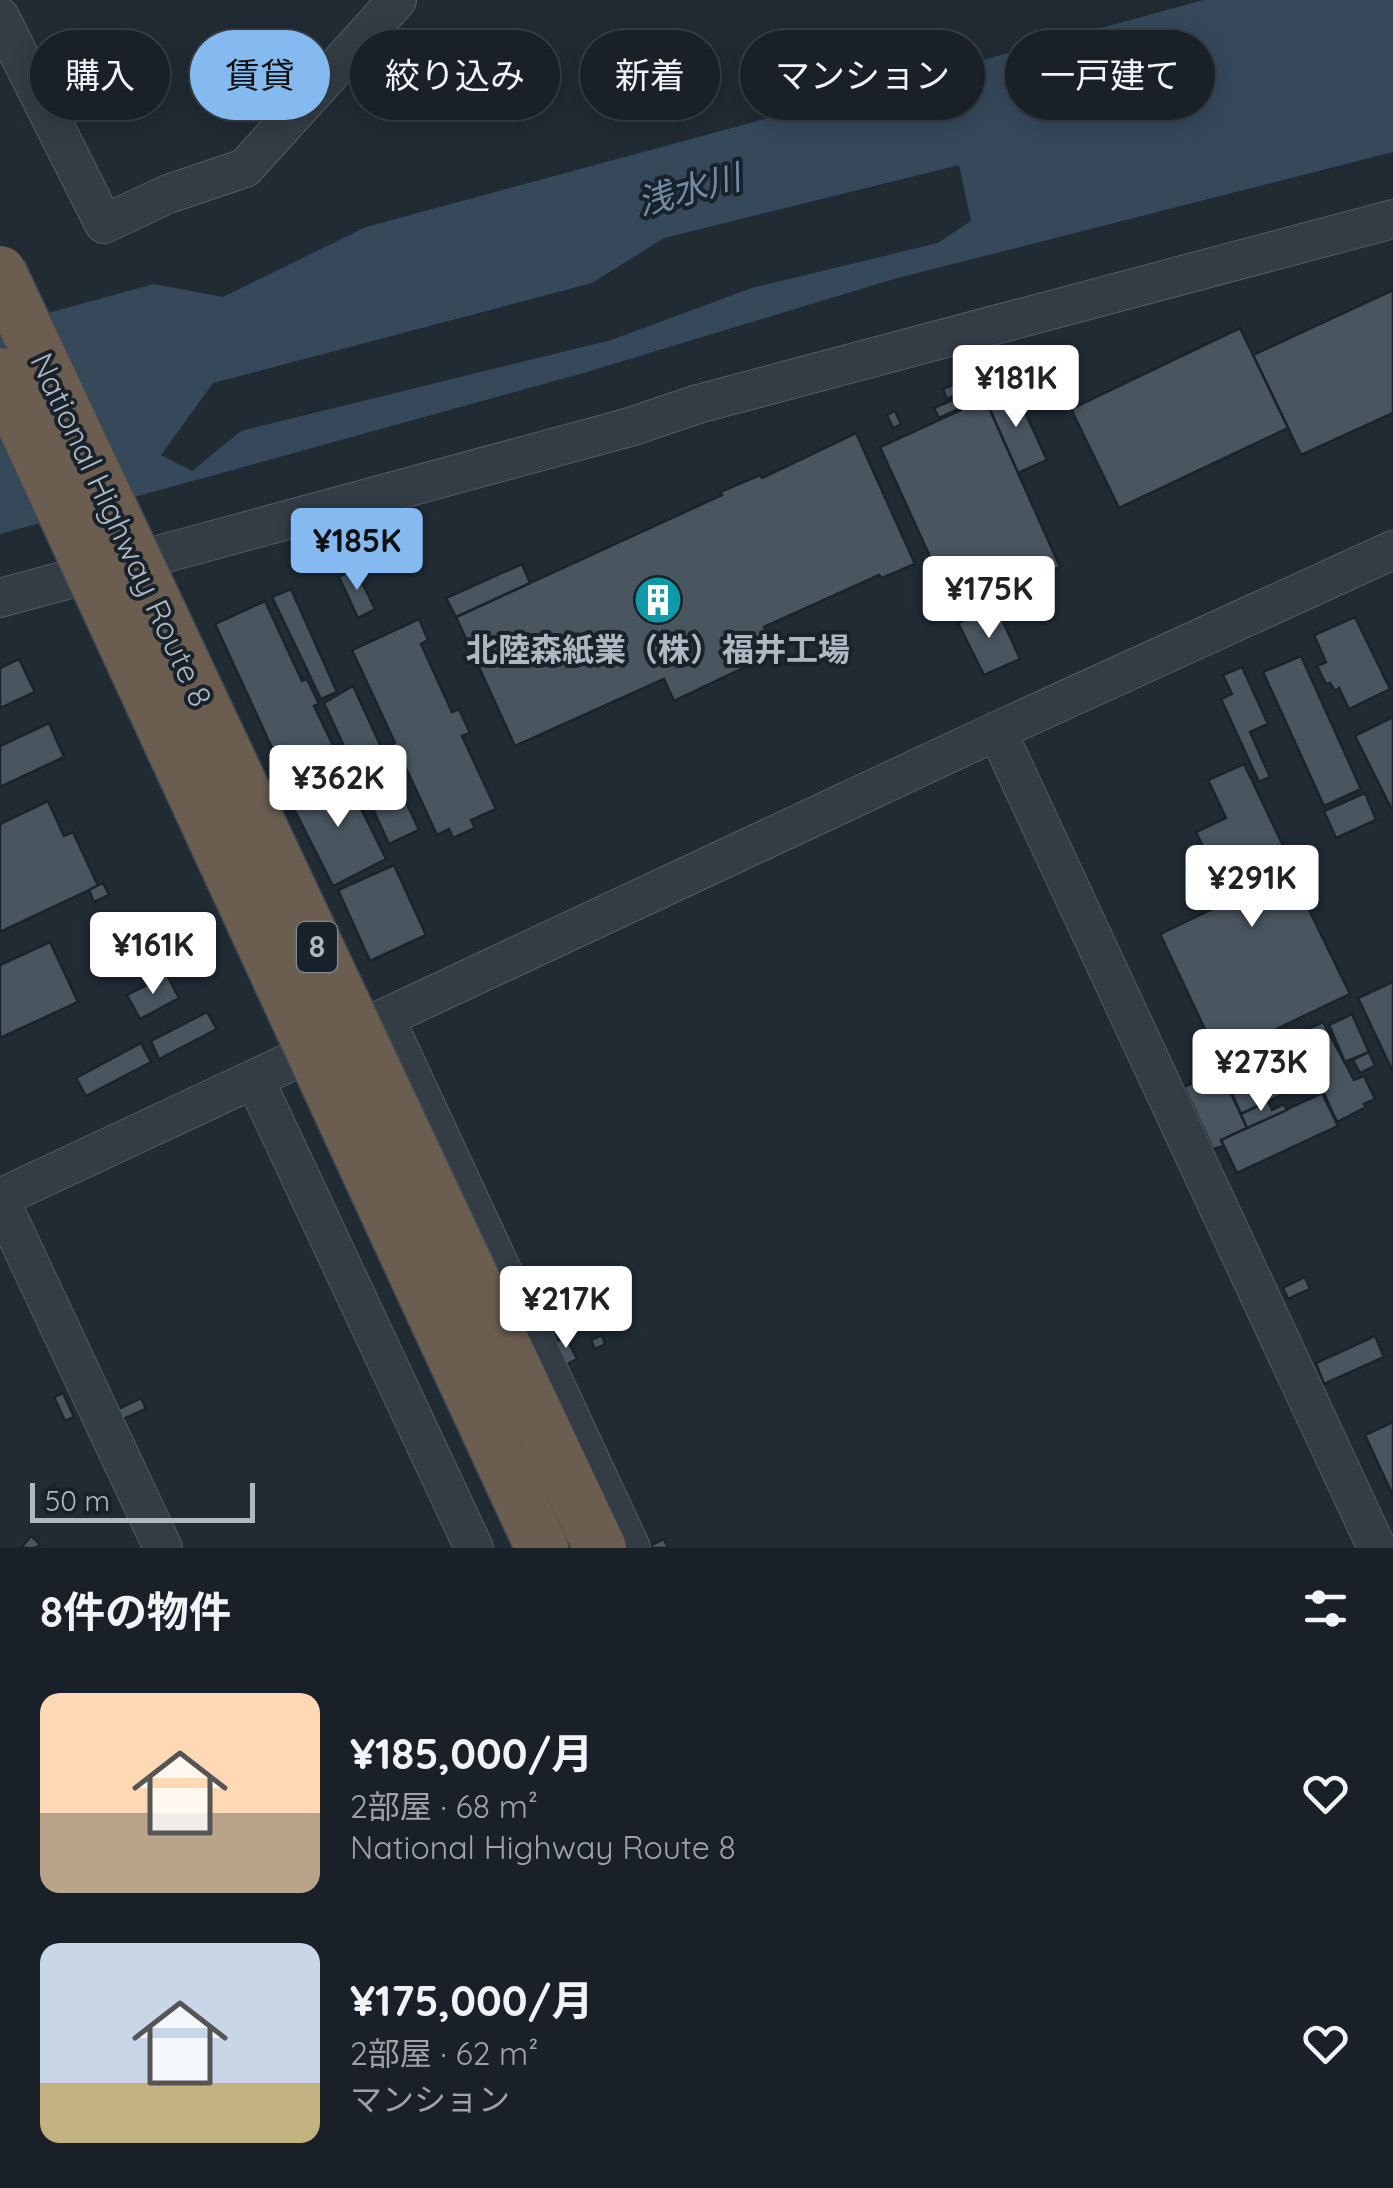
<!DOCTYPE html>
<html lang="ja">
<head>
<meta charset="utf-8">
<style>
	:root { --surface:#192027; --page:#262d33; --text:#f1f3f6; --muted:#9fa3a7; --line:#373e44; --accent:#85baf0 }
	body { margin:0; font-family:Quicksand,"Noto Sans JP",sans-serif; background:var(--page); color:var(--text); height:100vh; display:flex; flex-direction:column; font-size:38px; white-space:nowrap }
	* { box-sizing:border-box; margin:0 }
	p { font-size:32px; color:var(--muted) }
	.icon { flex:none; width:55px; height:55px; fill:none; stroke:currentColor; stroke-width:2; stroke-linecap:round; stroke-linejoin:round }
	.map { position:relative; height:1548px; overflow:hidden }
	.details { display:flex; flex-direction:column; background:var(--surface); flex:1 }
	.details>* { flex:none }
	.guide { position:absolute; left:30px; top:30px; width:1335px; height:90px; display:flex; gap:20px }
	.scale { position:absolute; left:30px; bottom:25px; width:225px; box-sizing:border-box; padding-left:10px; border:5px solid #aeb8c2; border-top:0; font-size:28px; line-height:35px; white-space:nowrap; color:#aeb8c2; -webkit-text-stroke:8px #19222a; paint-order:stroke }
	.price { position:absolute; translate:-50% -85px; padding:0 22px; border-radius:10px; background:#fff; color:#222; font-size:32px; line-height:65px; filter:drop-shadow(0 2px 5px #0008) }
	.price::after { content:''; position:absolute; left:50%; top:60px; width:30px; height:22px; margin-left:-15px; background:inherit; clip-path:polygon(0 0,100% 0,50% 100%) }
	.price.current { background:var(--accent); color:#111 }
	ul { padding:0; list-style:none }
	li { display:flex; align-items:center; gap:30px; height:250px; padding:0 40px }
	li span { display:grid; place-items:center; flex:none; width:280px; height:200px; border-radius:20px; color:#555 }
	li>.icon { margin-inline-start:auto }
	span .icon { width:120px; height:120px; fill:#fffc; stroke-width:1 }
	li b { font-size:42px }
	h2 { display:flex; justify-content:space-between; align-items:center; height:120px; padding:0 40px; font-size:42px }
	.tag { padding:0 35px; border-radius:45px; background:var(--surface); box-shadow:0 5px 25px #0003,0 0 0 2px var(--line); font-size:35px; line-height:90px }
	.tag.current { background:var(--accent); color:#111 }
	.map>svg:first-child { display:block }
</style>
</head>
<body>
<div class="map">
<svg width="1393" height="1548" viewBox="0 0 1393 1548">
	<rect width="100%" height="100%" fill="#212b34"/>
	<path fill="#35495b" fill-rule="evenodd" d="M1204,0h189v152l-499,127 -314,95 -580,160v-208l154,-42 69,13 143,-70zM959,165l12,56 -33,22 -186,45 -141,52 -370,91 -49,40 -31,-16 52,-72 379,-100 72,-45z"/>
	<g fill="#495660" stroke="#1b242c" stroke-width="2.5">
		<path d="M1393,290v123l-92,42 -48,-100z"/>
		<path d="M1240,328l48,100 -169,80 -48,-99z"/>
		<path d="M977,374l4,9 -34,16 -4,-10z"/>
		<path d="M1013,386l34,74 -29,13 -33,-74z"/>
		<path d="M982,387l4,10 -47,21 -5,-10z"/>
		<path d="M985,399l75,168 -103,49 -77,-169z"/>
		<path d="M895,411l6,13 -8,4 -6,-13z"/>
		<path d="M856,433l59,131 -33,14 -3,-3 -115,52 11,26 -101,48 -10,-22 -149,67 -59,-129 266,-122 -2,-3 40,-17 2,3z"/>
		<path d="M522,564l8,19 -74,34 -10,-19z"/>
		<path d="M355,568l20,41 -17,9 -19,-41z"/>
		<path d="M291,589l46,103 -16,7 -49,-102z"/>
		<path d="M265,601l37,80 5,-2 12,25 -5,2 27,56 -4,2 3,8 -37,17 -3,-7 -10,5 -75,-163z"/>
		<path d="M996,606l24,53 -36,16 -26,-52z"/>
		<path d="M1355,617l35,72 -41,20 -10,-21 -4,3 -5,-8 -4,1 -9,-18 9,-4 -12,-27z"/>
		<path d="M419,619l9,21 -7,4 31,68 7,-3 11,24 -8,3 34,73 -25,11 4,8 -22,10 -4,-9 -12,6 -32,-69 -6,3 -10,-23 6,-3 -43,-93z"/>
		<path d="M1301,656l60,133 -37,17 -61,-134z"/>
		<path d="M19,659l16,33 -35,16v-40z"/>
		<path d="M1242,667l26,57 -18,8 20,45 -11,5 -38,-83 11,-5 -9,-19z"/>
		<path d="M353,686l30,65 -6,3 10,23 6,-3 26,56 -30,14 -65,-141z"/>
		<path d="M1393,717v90l-2,1 -36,-72z"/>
		<path d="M49,723l15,34 -64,30v-41z"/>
		<path d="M1244,764l57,119 -4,2 53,109 -132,63 -58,-123 69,-33 -33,-69 30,-14 -18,-38z"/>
		<path d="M344,774l42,85 -53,27 -43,-85z"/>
		<path d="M1365,793l11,27 -40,18 -12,-27z"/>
		<path d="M48,801l16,35 9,-4 25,54 -98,46v-108z"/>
		<path d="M394,865l32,70 -56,26 -32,-71z"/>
		<path d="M103,883l6,12 -15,7 -5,-12z"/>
		<path d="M50,942l28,60 -78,36v-73z"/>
		<path d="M167,975l12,23 -39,21 -13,-24z"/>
		<path d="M1393,982v90l-35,-74z"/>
		<path d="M207,1012l10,17 -58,30 -8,-18z"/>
		<path d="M1352,1014l17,38 -24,10 -16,-37z"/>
		<path d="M1323,1022l31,58 10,-4 11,23 -11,5 2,3 -29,15 -15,-33 -5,3 -7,-14 5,-2 -20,-41z"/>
		<path d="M1291,1040l20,41 -70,33 -18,-40 12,-5 -3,-9 25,-11 3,6z"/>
		<path d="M141,1043l10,19 -65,34 -10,-18z"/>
		<path d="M1369,1052l6,14 -15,7 -7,-13z"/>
		<path d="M1220,1070l27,58 -26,12 3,6 -11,3 -29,-62z"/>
		<path d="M1322,1093l16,33 -101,47 -16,-33z"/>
		<path d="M1268,1101l4,9 12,-6 3,6 -40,18 -6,-14z"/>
		<path d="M1305,1277l5,12 -22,10 -5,-11z"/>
		<path d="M602,1335l3,9 -10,5 -4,-9z"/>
		<path d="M1375,1336l9,21 -60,27 -8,-21z"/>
		<path d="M566,1337l11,22 -12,6 -10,-23z"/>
		<path d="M63,1393l11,24 -9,4 -11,-24z"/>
		<path d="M141,1398l5,11 -25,11 -5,-10z"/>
		<path d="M1393,1422v74l-28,-61z"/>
		<path d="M31,1536l9,8 -4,4h-15z"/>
		<path d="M664,1539l4,9h-16l-1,-3z"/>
	</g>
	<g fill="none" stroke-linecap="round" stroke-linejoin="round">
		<g stroke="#515b63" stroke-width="40">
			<g id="minor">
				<path d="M0,17l104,207 64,-30 77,-26 152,-168"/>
				<path d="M0,598l630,-171 68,-23 695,-185"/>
				<path d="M997,731l380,817"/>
				<path d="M385,1018l246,530"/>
				<path d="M255,1080l219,468"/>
				<path d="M0,1198l997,-467 396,-181"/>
				<path d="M0,1200l163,348"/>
			</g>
		</g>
		<g stroke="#3e4850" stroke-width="55">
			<g id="highway">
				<path d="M485,1304l115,244"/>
				<path d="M439,1326l103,222"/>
			</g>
		</g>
		<use href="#minor" stroke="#343d45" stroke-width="38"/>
		<use href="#highway" stroke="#6b5e51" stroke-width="52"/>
		<g stroke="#3e4850" stroke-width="55" stroke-linecap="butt">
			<g id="highway-bridge">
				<path d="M0,272l485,1032"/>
				<path d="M0,374l439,952"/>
			</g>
		</g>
		<use href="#highway-bridge" stroke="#6b5e51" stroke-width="52"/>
	</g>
	<defs>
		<g id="building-disc" transform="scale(2.5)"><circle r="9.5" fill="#0f9aa8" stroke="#19222a"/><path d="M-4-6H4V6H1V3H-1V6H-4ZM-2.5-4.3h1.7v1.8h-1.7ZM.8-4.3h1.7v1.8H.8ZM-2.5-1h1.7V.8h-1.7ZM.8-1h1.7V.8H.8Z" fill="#fff"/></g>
	</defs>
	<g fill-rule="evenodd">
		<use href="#building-disc" x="658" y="600"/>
	</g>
	<g text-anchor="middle" stroke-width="8" stroke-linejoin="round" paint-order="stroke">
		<rect fill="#19222a" stroke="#818b94" stroke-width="2.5" x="297" y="922" width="40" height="50" rx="8"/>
		<g font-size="30" font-weight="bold" fill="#aeb8c2">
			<text x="317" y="957">8</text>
		</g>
		<g font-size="32" fill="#aeb8c2" stroke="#19222a">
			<text transform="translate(121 530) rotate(65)" y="11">National Highway Route 8</text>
		</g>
		<g font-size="32" font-weight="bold" fill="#aeb8c2" stroke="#19222a">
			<text x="658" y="661">北陸森紙業（株）福井工場</text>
		</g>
		<g font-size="35" font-style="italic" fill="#708ca4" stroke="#19222a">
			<text transform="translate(689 190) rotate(-15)" y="12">浅水川</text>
		</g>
	</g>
</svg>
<div class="scale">50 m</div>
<b class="price" style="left:1016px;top:430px">¥181K</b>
<b class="price current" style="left:357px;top:593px">¥185K</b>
<b class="price" style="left:989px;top:641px">¥175K</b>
<b class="price" style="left:338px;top:830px">¥362K</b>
<b class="price" style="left:1252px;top:930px">¥291K</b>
<b class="price" style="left:153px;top:997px">¥161K</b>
<b class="price" style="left:1261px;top:1114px">¥273K</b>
<b class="price" style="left:566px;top:1351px">¥217K</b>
<div class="guide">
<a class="tag">購入</a>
<a class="tag current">賃貸</a>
<a class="tag">絞り込み</a>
<a class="tag">新着</a>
<a class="tag">マンション</a>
<a class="tag">一戸建て</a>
</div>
</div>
<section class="details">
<h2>8件の物件<svg class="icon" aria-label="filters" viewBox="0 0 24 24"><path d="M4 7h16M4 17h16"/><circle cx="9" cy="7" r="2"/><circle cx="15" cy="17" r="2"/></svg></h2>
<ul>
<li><span style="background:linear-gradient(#ffd9b3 60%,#b9a48a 0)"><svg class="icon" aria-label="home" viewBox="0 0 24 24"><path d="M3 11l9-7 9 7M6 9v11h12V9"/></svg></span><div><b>¥185,000/月</b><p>2部屋 · 68 m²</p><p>National Highway Route 8</p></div><svg class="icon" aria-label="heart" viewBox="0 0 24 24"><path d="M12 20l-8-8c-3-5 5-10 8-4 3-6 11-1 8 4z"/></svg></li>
<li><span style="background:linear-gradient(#c9d6e8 70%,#c2b280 0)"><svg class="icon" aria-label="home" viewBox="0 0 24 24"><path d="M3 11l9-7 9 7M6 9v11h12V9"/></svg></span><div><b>¥175,000/月</b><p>2部屋 · 62 m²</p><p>マンション</p></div><svg class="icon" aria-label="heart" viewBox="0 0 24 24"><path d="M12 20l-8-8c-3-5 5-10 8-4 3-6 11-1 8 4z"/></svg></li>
</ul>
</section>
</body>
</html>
